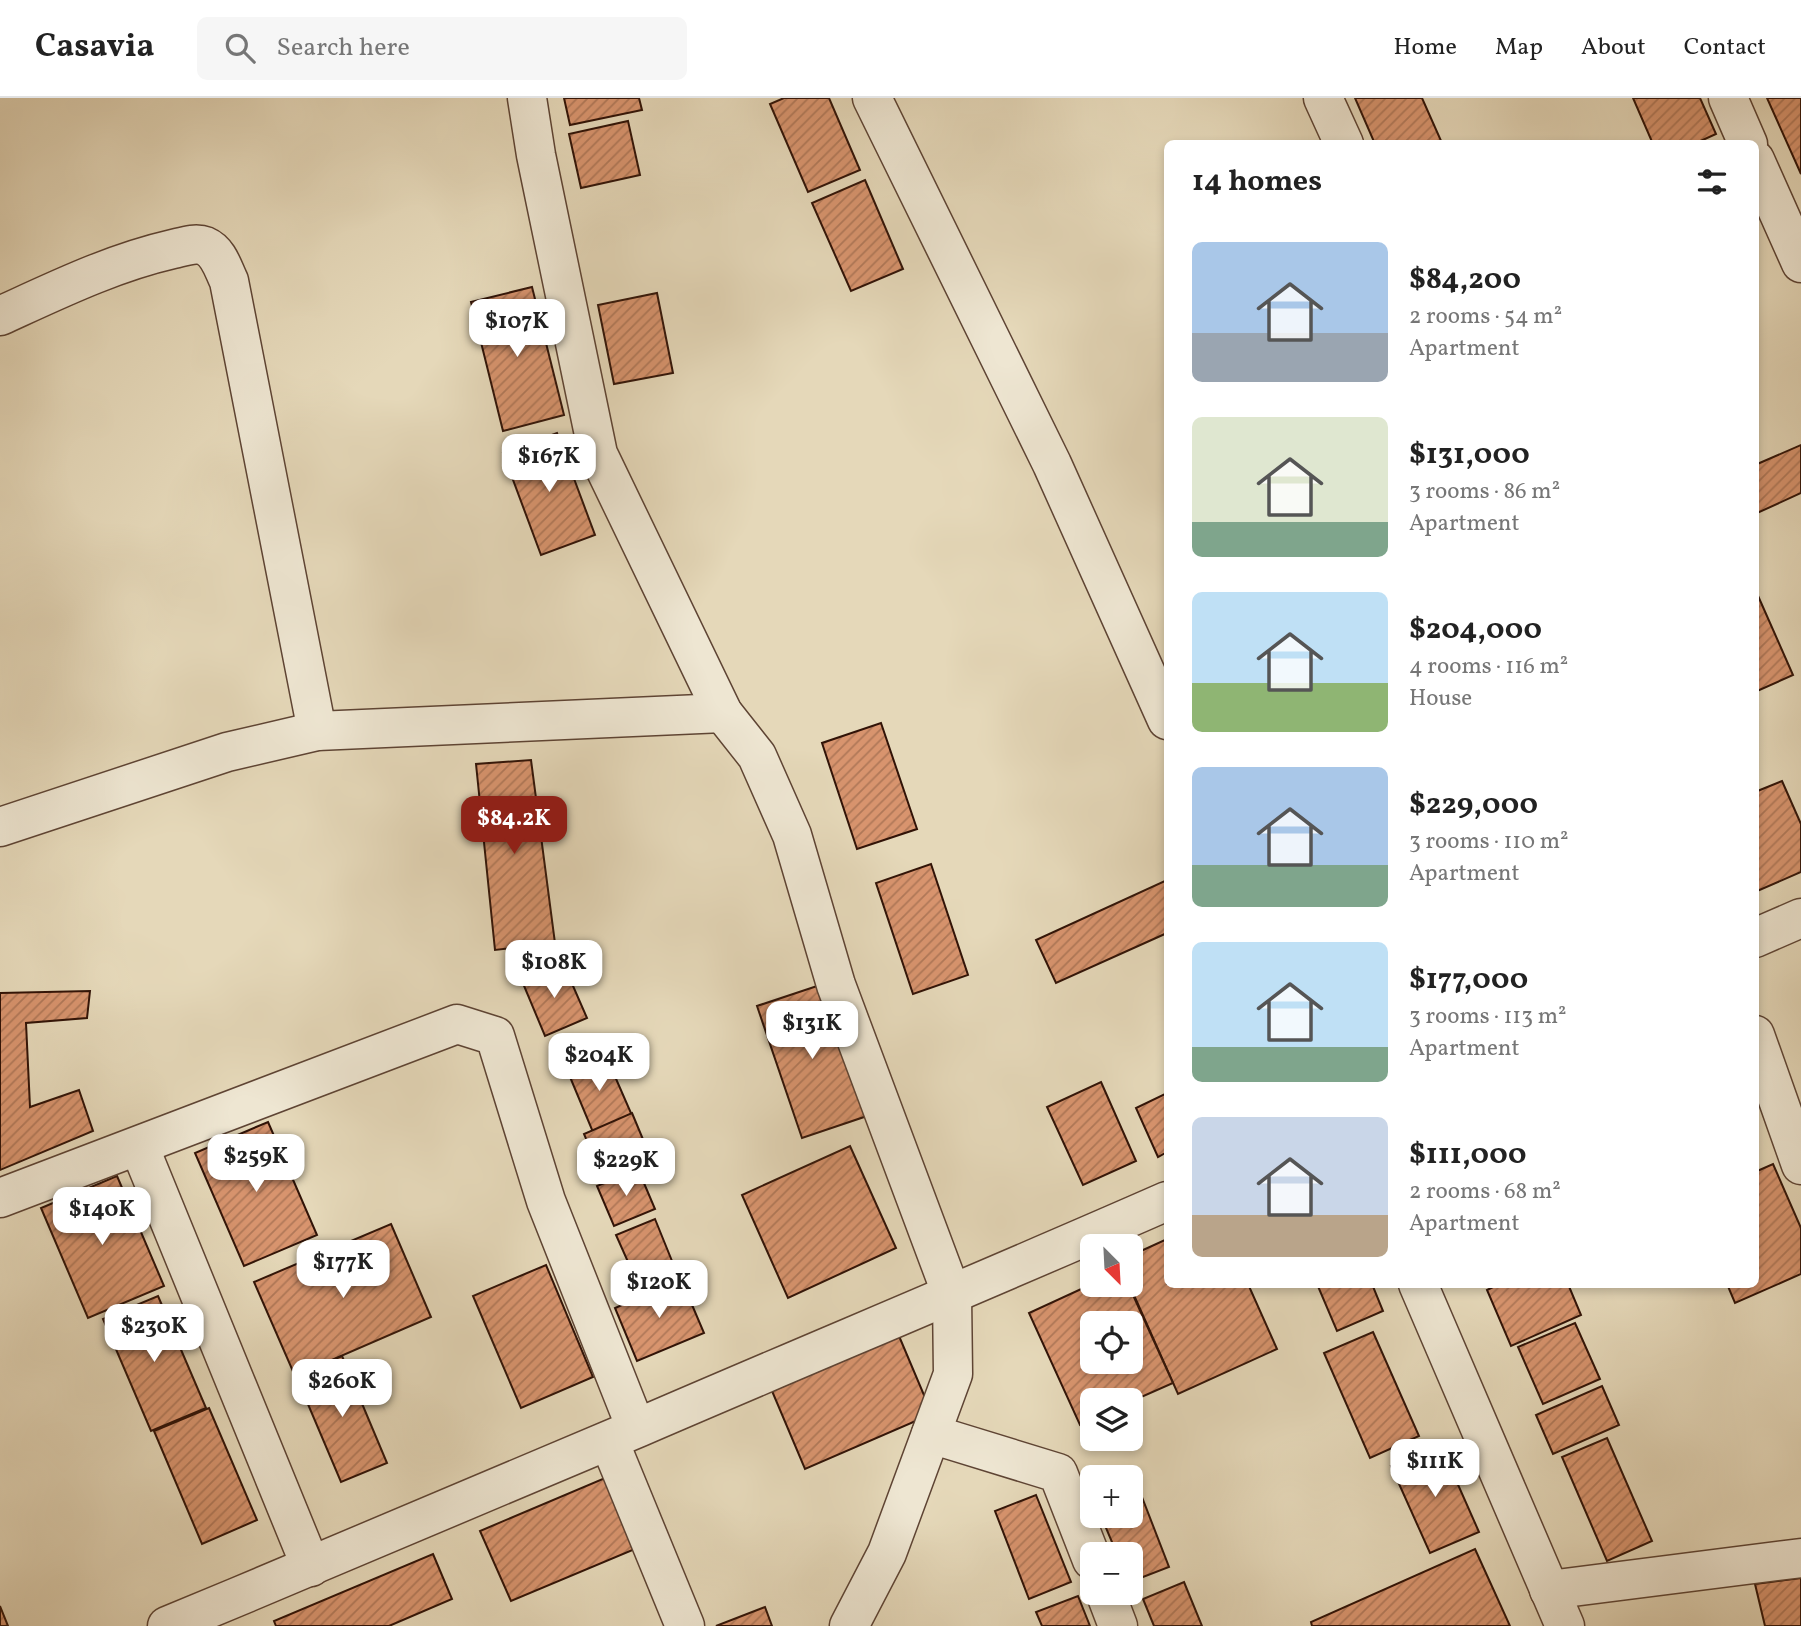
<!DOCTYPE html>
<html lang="en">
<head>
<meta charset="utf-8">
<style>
	:root { --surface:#fff; --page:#f6f6f6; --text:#222; --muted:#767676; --line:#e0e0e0; --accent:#8f2418 }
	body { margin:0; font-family:Vollkorn,serif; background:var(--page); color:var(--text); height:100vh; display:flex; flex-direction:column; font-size:26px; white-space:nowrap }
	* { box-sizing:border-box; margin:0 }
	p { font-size:23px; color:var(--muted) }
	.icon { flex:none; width:38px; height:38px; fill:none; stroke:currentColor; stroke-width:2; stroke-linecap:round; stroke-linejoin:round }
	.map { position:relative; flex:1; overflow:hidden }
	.side { position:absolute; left:1164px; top:42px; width:595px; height:1148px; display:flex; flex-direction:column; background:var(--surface); border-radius:10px; box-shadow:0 4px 10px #0003 }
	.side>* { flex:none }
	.needle { width:46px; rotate:156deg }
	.buttons { position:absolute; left:1080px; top:1136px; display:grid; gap:14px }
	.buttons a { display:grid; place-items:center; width:63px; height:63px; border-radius:10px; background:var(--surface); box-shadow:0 4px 10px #0003; font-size:35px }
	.price { position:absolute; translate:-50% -60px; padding:0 16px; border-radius:14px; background:#fff; color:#222; font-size:23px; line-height:46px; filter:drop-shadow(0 2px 4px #0008) }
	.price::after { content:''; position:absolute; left:50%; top:42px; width:21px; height:16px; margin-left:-10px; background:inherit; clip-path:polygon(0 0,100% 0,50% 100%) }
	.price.selected { background:var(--accent); color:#fff }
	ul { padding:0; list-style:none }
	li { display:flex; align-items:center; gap:21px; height:175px; padding:0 28px }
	li span { display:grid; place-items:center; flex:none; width:196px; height:140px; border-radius:10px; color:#555 }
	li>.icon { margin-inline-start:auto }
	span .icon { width:84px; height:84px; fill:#fffc; stroke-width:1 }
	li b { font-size:30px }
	h2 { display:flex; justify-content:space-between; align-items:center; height:84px; padding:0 28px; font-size:30px }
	header { display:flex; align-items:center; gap:42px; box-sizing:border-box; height:98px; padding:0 35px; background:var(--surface); border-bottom:2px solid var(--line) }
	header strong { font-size:33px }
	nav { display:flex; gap:38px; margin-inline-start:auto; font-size:24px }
	.search { width:490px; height:63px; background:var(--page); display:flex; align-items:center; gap:18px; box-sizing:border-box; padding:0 24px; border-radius:10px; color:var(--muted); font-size:26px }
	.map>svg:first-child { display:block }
</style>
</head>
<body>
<header>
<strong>Casavia</strong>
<div class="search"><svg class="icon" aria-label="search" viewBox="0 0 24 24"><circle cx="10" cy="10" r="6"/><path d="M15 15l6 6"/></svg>Search here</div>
<nav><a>Home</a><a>Map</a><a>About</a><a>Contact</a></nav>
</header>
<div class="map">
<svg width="1801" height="1528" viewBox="0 0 1801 1528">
	<defs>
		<pattern id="building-hatch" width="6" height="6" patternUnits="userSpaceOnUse" patternTransform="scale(1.75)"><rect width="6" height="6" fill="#d8946e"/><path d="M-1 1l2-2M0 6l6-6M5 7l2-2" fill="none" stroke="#b07858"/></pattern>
	</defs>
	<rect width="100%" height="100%" fill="#e5d8b9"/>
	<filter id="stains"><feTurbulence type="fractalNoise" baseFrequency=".00286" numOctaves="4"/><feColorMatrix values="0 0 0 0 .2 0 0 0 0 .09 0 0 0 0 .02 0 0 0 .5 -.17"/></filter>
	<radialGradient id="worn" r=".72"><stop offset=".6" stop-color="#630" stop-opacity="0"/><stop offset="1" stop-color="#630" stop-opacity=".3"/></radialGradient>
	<g fill="url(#building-hatch)" stroke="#311307" stroke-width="2" fill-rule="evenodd">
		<path d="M564,0h75l3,12 -72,15z"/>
		<path d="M784,0h45l31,72 -52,22 -38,-88z"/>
		<path d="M1355,0h67l20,45 -67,1z"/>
		<path d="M1633,0h67l16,36 -22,10h-41z"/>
		<path d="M1767,0h34v76z"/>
		<path d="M628,23l12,54 -59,13 -12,-54z"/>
		<path d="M865,82l38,89 -52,22 -39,-88z"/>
		<path d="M532,189l32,128 -61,16 -32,-129z"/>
		<path d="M657,195l16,80 -59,11 -16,-79z"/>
		<path d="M557,335l38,102 -54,20 -38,-102z"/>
		<path d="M1801,347v48l-46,21v-49z"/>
		<path d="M1755,491l38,86 -38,17z"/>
		<path d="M881,625l36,106 -60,20 -35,-106z"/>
		<path d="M531,662l24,183 -60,7 -19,-186z"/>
		<path d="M1782,683l19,43v48l-46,20v-100z"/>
		<path d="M931,766l37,111 -55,19 -37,-111z"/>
		<path d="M1167,782v53l-111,50 -20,-43z"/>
		<path d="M563,865l24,55 -42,18 -23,-55z"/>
		<path d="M823,886l44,132 -65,22 -45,-132z"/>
		<path d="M90,893l-3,27 -61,5 4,84 49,-17 14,41 -93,39v-177z"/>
		<path d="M603,951l31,71 -39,17 -30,-72z"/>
		<path d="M1101,984l35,79 -53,24 -36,-78z"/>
		<path d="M1167,995v59l-9,5 -22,-49z"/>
		<path d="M632,1015l20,48 -48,20 -20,-47z"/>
		<path d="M268,1024l49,113 -73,31 -49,-113z"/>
		<path d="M850,1048l46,102 -108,50 -46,-103z"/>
		<path d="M1773,1066l28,64v46l-66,29 -8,-19h28v-112z"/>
		<path d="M638,1071l17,40 -41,17 -17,-40z"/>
		<path d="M117,1078l47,110 -76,32 -47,-110z"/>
		<path d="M655,1121l19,47 -37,16 -21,-47z"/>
		<path d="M391,1126l40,93 -136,59 -41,-94z"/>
		<path d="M1167,1141v45h81l29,65 -99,45 -49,-110h1v-28z"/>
		<path d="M546,1167l47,112 -72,31 -48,-112z"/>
		<path d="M681,1181l23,54 -67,28 -22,-53z"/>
		<path d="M1092,1186h36l45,99 -43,19v-2h-38v19l-12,6 -51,-112zM1092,1225h38v39h-38z"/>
		<path d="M1317,1186h55l11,27 -46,20z"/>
		<path d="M1499,1186h69l13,31 -70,31 -24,-56z"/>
		<path d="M158,1198l48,112 -55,23 -48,-112z"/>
		<path d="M1575,1225l25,56 -57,25 -25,-57z"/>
		<path d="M1373,1234l46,104 -49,22 -46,-105z"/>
		<path d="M899,1238l33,78 -127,55 -33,-78z"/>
		<path d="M342,1258l45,107 -46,19 -45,-106z"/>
		<path d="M1602,1288l17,39 -66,29 -17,-39z"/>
		<path d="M209,1310l48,112 -55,24 -48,-113z"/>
		<path d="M1607,1340l45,103 -45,20 -45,-104z"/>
		<path d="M1440,1346l39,88 -49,21 -39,-87z"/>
		<path d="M605,1380l30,71 -124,52 -31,-70z"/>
		<path d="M1135,1381l34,88 -39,15v-28h-13l-16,-38h29v-36z"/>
		<path d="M1036,1397l35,87 -42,17 -34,-88z"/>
		<path d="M1475,1451l35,77h-198l-1,-4z"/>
		<path d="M433,1456l19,45 -63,27h-113l-2,-5z"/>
		<path d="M1801,1480v48h-36l-10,-42z"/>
		<path d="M1184,1484l18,44h-48l-11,-27z"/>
		<path d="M1078,1498l12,30h-48l-6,-14z"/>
		<path d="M0,1508l8,20h-8z"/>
		<path d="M765,1509l7,19h-56z"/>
	</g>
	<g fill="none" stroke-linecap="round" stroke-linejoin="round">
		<g stroke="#5e4434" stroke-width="41">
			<g id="minor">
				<path d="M527,0l9,57 62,299 125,259 34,43 35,79 44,150 116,310 1,79 -66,179 -38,73"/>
				<path d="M872,0l180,366 115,256"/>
				<path d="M1323,0l21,46"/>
				<path d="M1728,0l20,46"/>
				<path d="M1755,62l46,103"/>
				<path d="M0,218c57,-26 112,-53 173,-67 9,-2 22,-7 32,-3 14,6 18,23 24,35l88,450"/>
				<path d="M0,729l227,-75 90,-21 406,-18"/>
				<path d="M1755,840l46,-20"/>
				<path d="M1755,937l46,130"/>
				<path d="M139,1048l172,421"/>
				<path d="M0,1100l457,-174 38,12 51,165 90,227"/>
				<path d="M1418,1186l147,342"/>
				<path d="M931,1336l127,39 34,87"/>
				<path d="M609,1343l76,185"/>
				<path d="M1549,1492l252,-32"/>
				<path d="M1105,1494l13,34"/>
				<path d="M167,1528c158,-65 315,-132 473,-199 176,-76 352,-149 527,-226"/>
			</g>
		</g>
		<use href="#minor" stroke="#eee6d2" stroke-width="38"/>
	</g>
	<rect width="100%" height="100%" filter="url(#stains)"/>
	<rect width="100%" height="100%" fill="url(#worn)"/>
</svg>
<div class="buttons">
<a><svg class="needle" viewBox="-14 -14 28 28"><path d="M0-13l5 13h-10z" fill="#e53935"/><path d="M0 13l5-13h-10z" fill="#767676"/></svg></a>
<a><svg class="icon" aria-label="locate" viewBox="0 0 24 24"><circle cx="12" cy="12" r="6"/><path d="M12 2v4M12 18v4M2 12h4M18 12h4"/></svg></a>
<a><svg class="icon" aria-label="layers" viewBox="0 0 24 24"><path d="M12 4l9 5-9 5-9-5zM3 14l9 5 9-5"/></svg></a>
<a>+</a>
<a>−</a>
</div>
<b class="price" style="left:517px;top:261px">$107K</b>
<b class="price" style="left:549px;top:396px">$167K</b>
<b class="price selected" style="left:514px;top:758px">$84.2K</b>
<b class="price" style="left:554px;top:902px">$108K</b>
<b class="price" style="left:812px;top:963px">$131K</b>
<b class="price" style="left:599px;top:995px">$204K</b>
<b class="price" style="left:256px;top:1096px">$259K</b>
<b class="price" style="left:626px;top:1100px">$229K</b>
<b class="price" style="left:102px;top:1149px">$140K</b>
<b class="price" style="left:343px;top:1202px">$177K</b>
<b class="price" style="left:659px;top:1222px">$120K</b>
<b class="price" style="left:154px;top:1266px">$230K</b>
<b class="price" style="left:342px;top:1321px">$260K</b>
<b class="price" style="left:1435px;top:1401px">$111K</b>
<section class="side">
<h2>14 homes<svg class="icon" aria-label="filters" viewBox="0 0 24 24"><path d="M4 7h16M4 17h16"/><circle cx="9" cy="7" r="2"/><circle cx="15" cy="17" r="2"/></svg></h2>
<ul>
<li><span style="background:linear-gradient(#a9c7e8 65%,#9aa5b1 0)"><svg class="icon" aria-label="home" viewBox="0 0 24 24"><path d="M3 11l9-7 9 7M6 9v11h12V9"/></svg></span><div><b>$84,200</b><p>2 rooms · 54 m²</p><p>Apartment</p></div></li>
<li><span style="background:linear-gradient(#dfe7d0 75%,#7fa58c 0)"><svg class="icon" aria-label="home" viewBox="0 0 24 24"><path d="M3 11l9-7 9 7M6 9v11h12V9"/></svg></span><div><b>$131,000</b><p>3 rooms · 86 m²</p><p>Apartment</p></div></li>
<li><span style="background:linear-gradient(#bfe0f5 65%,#8fb573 0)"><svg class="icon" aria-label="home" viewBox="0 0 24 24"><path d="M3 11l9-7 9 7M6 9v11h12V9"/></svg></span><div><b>$204,000</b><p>4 rooms · 116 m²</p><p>House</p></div></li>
<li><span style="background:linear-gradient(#a9c7e8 70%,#7fa58c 0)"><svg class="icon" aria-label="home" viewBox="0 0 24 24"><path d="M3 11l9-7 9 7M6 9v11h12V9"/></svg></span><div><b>$229,000</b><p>3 rooms · 110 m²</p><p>Apartment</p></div></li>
<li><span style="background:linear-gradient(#bfe0f5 75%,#7fa58c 0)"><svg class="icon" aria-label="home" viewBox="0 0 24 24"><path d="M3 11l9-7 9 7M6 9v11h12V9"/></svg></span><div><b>$177,000</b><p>3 rooms · 113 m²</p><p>Apartment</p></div></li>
<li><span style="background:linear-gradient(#c9d6e8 70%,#b9a48a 0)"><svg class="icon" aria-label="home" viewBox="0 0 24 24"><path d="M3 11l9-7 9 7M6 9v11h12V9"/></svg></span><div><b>$111,000</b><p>2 rooms · 68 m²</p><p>Apartment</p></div></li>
</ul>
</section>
</div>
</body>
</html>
